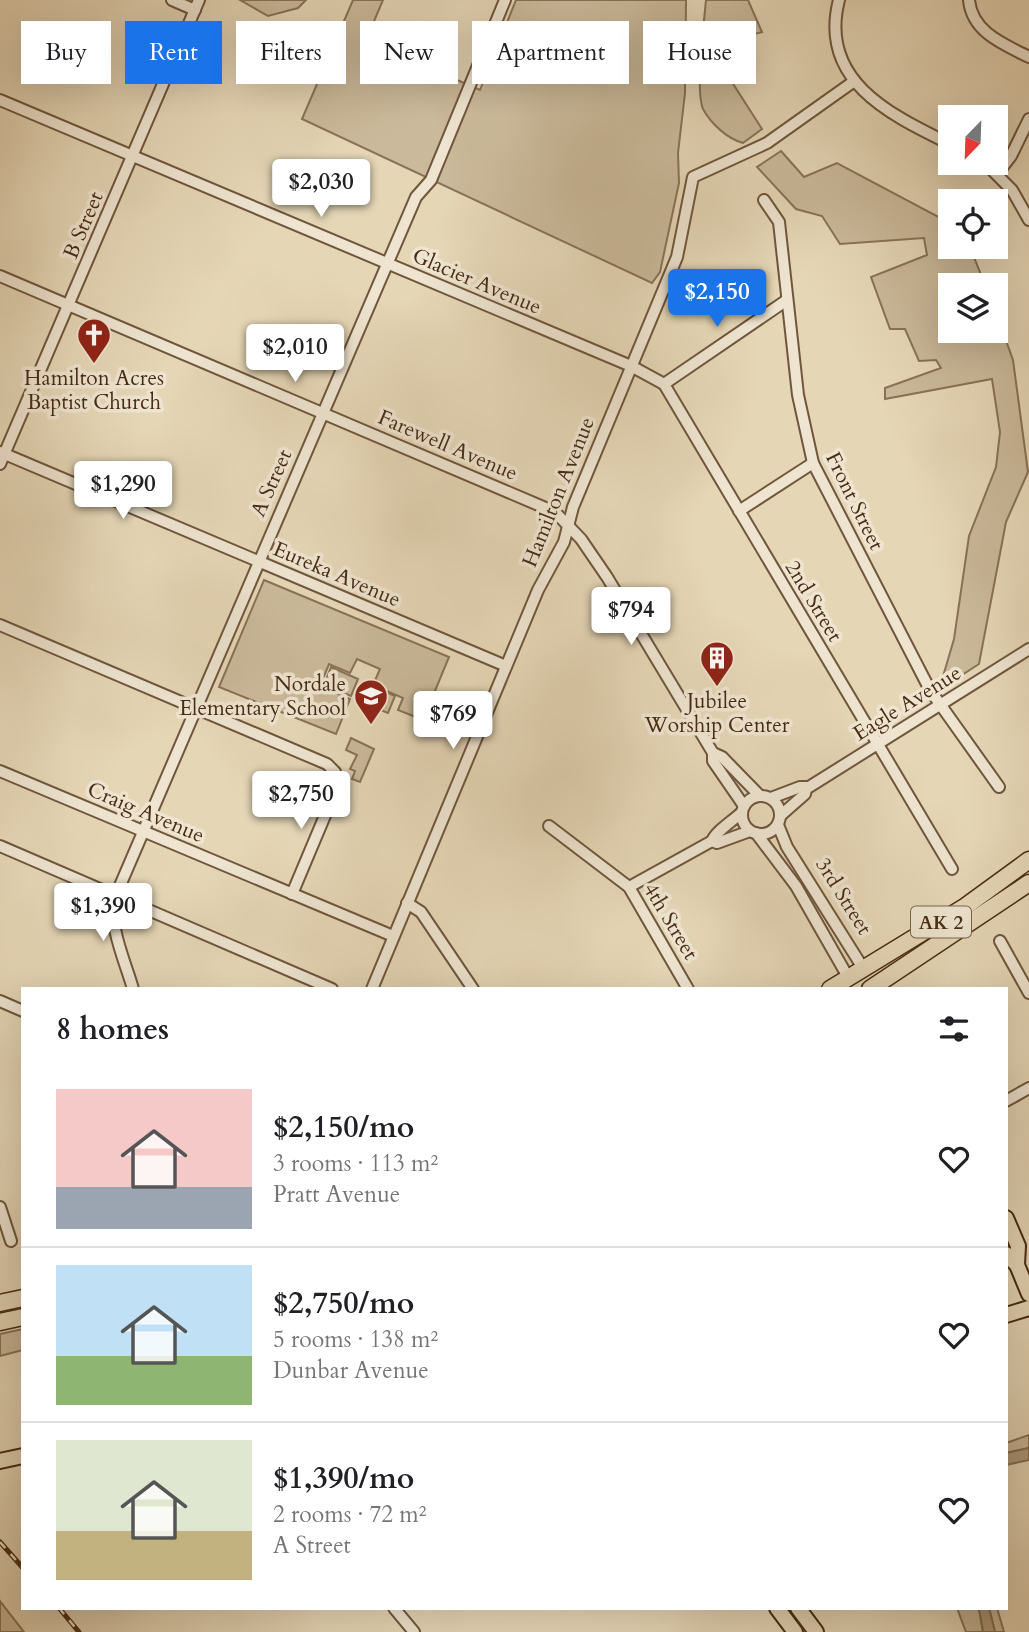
<!DOCTYPE html>
<html lang="en">
<head>
<meta charset="utf-8">
<style>
	:root { --surface:#fff; --page:#f2f2f2; --text:#202124; --muted:#757577; --line:#e0e0e0; --accent:#1a73e8 }
	body { margin:0; font-family:Cardo,serif; background:var(--page); color:var(--text); height:100vh; display:flex; flex-direction:column; font-size:26px; white-space:nowrap }
	* { box-sizing:border-box; margin:0 }
	p { font-size:23px; color:var(--muted) }
	.icon { flex:none; width:38px; height:38px; fill:none; stroke:currentColor; stroke-width:2; stroke-linecap:round; stroke-linejoin:round }
	.map { position:relative; flex:1; overflow:hidden }
	.sheet { position:absolute; left:21px; top:987px; width:987px; height:623px; display:flex; flex-direction:column; background:var(--surface); border-radius:0px; box-shadow:0 7px 28px #0002 }
	.sheet>* { flex:none }
	.guide { position:absolute; left:21px; top:21px; width:987px; height:63px; display:flex; gap:14px }
	.needle { width:46px; rotate:203deg }
	.tools { position:absolute; left:938px; top:105px; display:grid; gap:14px }
	.tools a { display:grid; place-items:center; width:70px; height:70px; border-radius:0px; background:var(--surface); box-shadow:0 7px 28px #0002; font-size:35px }
	.price { position:absolute; translate:-50% -60px; padding:0 16px; border-radius:7px; background:#fff; color:#222; font-size:23px; line-height:46px; filter:drop-shadow(0 2px 4px #0008) }
	.price::after { content:''; position:absolute; left:50%; top:42px; width:21px; height:16px; margin-left:-10px; background:inherit; clip-path:polygon(0 0,100% 0,50% 100%) }
	.price.active { background:var(--accent); color:#fff }
	ul { padding:0; list-style:none }
	li { display:flex; align-items:center; gap:21px; height:175px; padding:0 35px }
	li+li { border-top:2px solid var(--line) }
	li span { display:grid; place-items:center; flex:none; width:196px; height:140px; border-radius:0px; color:#555 }
	li>.icon { margin-inline-start:auto }
	span .icon { width:84px; height:84px; fill:#fffc; stroke-width:1 }
	li b { font-size:30px }
	h2 { display:flex; justify-content:space-between; align-items:center; height:84px; padding:0 35px; font-size:30px }
	.pill { padding:0 24px; border-radius:0px; background:var(--surface); box-shadow:0 7px 28px #0002; font-size:24px; line-height:63px }
	.pill.active { background:var(--accent); color:#fff }
	.map>svg:first-child { display:block }
</style>
</head>
<body>
<div class="map">
<svg width="1029" height="1632" viewBox="0 0 1029 1632">
	<rect width="100%" height="100%" fill="#e5d6b6"/>
	<filter id="stains"><feTurbulence type="fractalNoise" baseFrequency=".00286" numOctaves="4"/><feColorMatrix values="0 0 0 0 .2 0 0 0 0 .09 0 0 0 0 .02 0 0 0 .5 -.17"/></filter>
	<radialGradient id="worn" r=".72"><stop offset=".6" stop-color="#630" stop-opacity="0"/><stop offset="1" stop-color="#630" stop-opacity=".3"/></radialGradient>
	<g fill="#cab99a" stroke="#897257" stroke-width="2">
		<path d="M240,0h66l-8,8 -30,8z"/>
		<path d="M353,0h30l-17,40 114,50 36,-90h170l-1,93 -7,60 1,30 -19,89 -8,11 -350,-164z"/>
		<path d="M706,0h42l14,32 -27,7 -5,40 32,50 -19,14c-15,-4 -32,-19 -40,-34 -8,-19 1,-86 3,-109z"/>
		<path d="M781,151l23,26 33,-14 113,60v24h20l15,38h-35v46h46v-18l17,47 15,112 -22,50 -27,142 -34,22 -3,-6 12,-41 15,-103 27,-69 4,-35 -8,-53 -107,20v-11l56,-20 -5,-8 -17,1 -14,-32h-15l-19,-52 56,-22 -3,-17 -84,6 -18,-28 -26,-7 -39,-42z"/>
		<path d="M264,580l185,77 -26,63 -25,-10 5,-12 -30,-13 7,-16 -23,-10 -7,14 -21,-9 -9,22 30,13 -14,35 -117,-47z"/>
		<path d="M331,667l27,12 -7,17 -27,-11z"/>
		<path d="M368,684l27,12 -7,17 -28,-11z"/>
		<path d="M351,738l23,11 -14,33 -8,-3 3,-8 -5,-2 7,-14 -11,-5z"/>
		<path d="M23,1329v21l-23,6v-22z"/>
		<path d="M1029,1435v13l-23,5v-10z"/>
		<path d="M0,1601l24,31h-24z"/>
		<path d="M957,1608h22l4,24h-17z"/>
		<path d="M989,1608h8l7,24h-9z"/>
	</g>
	<g fill="#b09c7f" stroke="#866f54" stroke-width="2">
		<path d="M1029,1448v12l-23,5v-12z"/>
		<path d="M979,1608h10l6,24h-12z"/>
	</g>
	<g fill="none" stroke-linecap="round" stroke-linejoin="round">
		<g stroke="#6f563c" stroke-width="14">
			<g id="minor">
				<path d="M172,0l23,10"/>
				<path d="M839,0c-21,81 52,115 111,144"/>
				<path d="M969,0c3,32 34,44 60,57"/>
				<path d="M0,100l631,266 33,18 288,485"/>
				<path d="M985,163l27,27 17,30"/>
				<path d="M998,173l13,-17 18,-37"/>
				<path d="M764,200l15,22 19,173 15,68 117,227 69,97"/>
				<path d="M0,276l555,236 26,27 26,38 106,176v8l31,45"/>
				<path d="M664,384l123,-84"/>
				<path d="M0,452l506,214"/>
				<path d="M0,464l199,-464"/>
				<path d="M739,511l74,-48"/>
				<path d="M0,625l327,139 8,8 2,15 -45,107"/>
				<path d="M713,753l9,4 38,39"/>
				<path d="M0,771l393,165"/>
				<circle cx="761" cy="815" r="19"/>
				<path d="M771,798l29,-11h9l220,-138"/>
				<path d="M780,816l25,-22 1,-5"/>
				<path d="M778,825l9,22 76,121"/>
				<path d="M549,826l80,61 59,102"/>
				<path d="M756,833l40,53 52,91"/>
				<path d="M712,841c4,-10 21,-20 30,-29"/>
				<path d="M0,846l332,143"/>
				<path d="M629,887l83,-46 5,2 33,-12"/>
				<path d="M407,903l14,9 52,77"/>
				<path d="M1000,941l29,52"/>
				<path d="M133,989c-8,-29 -26,-64 -17,-94l300,-698 15,-17 74,-180"/>
				<path d="M372,989l166,-399 26,-48 9,-35 104,-250 16,-80 74,-34 86,-61"/>
				<path d="M0,1001l23,10"/>
				<path d="M1006,1101l23,-13"/>
				<path d="M0,1207l11,34"/>
				<path d="M394,1608l20,24"/>
			</g>
		</g>
		<g stroke="#482b14" stroke-width="18">
			<g id="major">
				<path d="M1006,1218l12,28 -1,19"/>
				<path d="M1006,1254l11,11 12,29"/>
				<path d="M1006,1315l23,-7"/>
				<path d="M0,1461l23,-5"/>
				<path d="M777,1608l18,24"/>
				<path d="M798,1608l18,24"/>
			</g>
		</g>
		<g stroke="#482b14" stroke-width="19">
			<g id="highway">
				<path d="M830,989l136,-83 63,-46"/>
				<path d="M870,989l159,-106"/>
				<path d="M0,1303l23,-5"/>
				<path d="M0,1322l23,-5"/>
			</g>
		</g>
		<use href="#minor" stroke="#eee4d0" stroke-width="10"/>
		<use href="#major" stroke="#e5d6b6" stroke-width="14"/>
		<use href="#highway" stroke="#e5d6b6" stroke-width="16"/>
		<g stroke="#482b14" stroke-width="5">
			<g id="rail">
				<path d="M0,1542l23,26"/>
				<path d="M59,1608l20,24"/>
			</g>
		</g>
		<use href="#rail" stroke="#eee4d0" stroke-width="2.5" stroke-dasharray="8" stroke-linecap="butt"/>
	</g>
	<defs>
		<g id="church-pin" transform="scale(1.75)"><path d="M0 17L-7.5 6A9.5 9.5 0 1 1 7.5 6Z" fill="#8f2418" stroke="#eee4d0"/><path d="M-1.2-6h2.4v3.5h3.3v2.4h-3.3V6h-2.4V-.1h-3.3v-2.4h3.3Z" fill="#fff"/></g>
		<g id="building-pin" transform="scale(1.75)"><path d="M0 17L-7.5 6A9.5 9.5 0 1 1 7.5 6Z" fill="#8f2418" stroke="#eee4d0"/><path d="M-4-6H4V6H1V3H-1V6H-4ZM-2.5-4.3h1.7v1.8h-1.7ZM.8-4.3h1.7v1.8H.8ZM-2.5-1h1.7V.8h-1.7ZM.8-1h1.7V.8H.8Z" fill="#fff"/></g>
		<g id="school-pin" transform="scale(1.75)"><path d="M0 17L-7.5 6A9.5 9.5 0 1 1 7.5 6Z" fill="#8f2418" stroke="#eee4d0"/><path d="M0-5L7-2L0 1L-7-2ZM-4 1L0 2.5L4 1V4Q0 6-4 4Z" fill="#fff"/></g>
	</defs>
	<g fill-rule="evenodd">
		<use href="#church-pin" x="94" y="335"/>
		<use href="#building-pin" x="717" y="658"/>
		<use href="#school-pin" x="371" y="696"/>
	</g>
	<g text-anchor="middle" stroke-width="7" stroke-linejoin="round" paint-order="stroke">
		<rect fill="#eee4d0" stroke="#7a624c" stroke-width="2" x="911" y="906.5" width="60" height="31" rx="5"/>
		<g font-size="19" font-weight="bold" fill="#482b14">
			<text x="941" y="929">AK 2</text>
		</g>
		<g font-size="21" fill="#482b14" stroke="#eee4d0">
			<text transform="translate(83 225) rotate(-67)" y="7">B Street</text>
			<text transform="translate(477 281) rotate(23)" y="7">Glacier Avenue</text>
			<text transform="translate(448 445) rotate(23)" y="7">Farewell Avenue</text>
			<text transform="translate(271 483) rotate(-66)" y="7">A Street</text>
			<text transform="translate(558 492) rotate(-68)" y="7">Hamilton Avenue</text>
			<text transform="translate(855 501) rotate(64)" y="7">Front Street</text>
			<text transform="translate(337 574) rotate(23)" y="7">Eureka Avenue</text>
			<text transform="translate(814 601) rotate(59)" y="7">2nd Street</text>
			<text transform="translate(907 703) rotate(-32)" y="7">Eagle Avenue</text>
			<text transform="translate(146 812) rotate(23)" y="7">Craig Avenue</text>
			<text transform="translate(844 896) rotate(58)" y="7">3rd Street</text>
			<text transform="translate(671 921) rotate(59)" y="7">4th Street</text>
		</g>
		<g font-size="21" fill="#482b14" stroke="#eee4d0">
			<text x="94" y="385">Hamilton Acres<tspan x="94" dy="24">Baptist Church</tspan></text>
			<text x="346" y="691" text-anchor="end">Nordale<tspan x="346" dy="24">Elementary School</tspan></text>
			<text x="717" y="708">Jubilee<tspan x="717" dy="24">Worship Center</tspan></text>
		</g>
	</g>
	<rect width="100%" height="100%" filter="url(#stains)"/>
	<rect width="100%" height="100%" fill="url(#worn)"/>
</svg>
<div class="tools">
<a><svg class="needle" viewBox="-14 -14 28 28"><path d="M0-13l5 13h-10z" fill="#e53935"/><path d="M0 13l5-13h-10z" fill="#757577"/></svg></a>
<a><svg class="icon" aria-label="locate" viewBox="0 0 24 24"><circle cx="12" cy="12" r="6"/><path d="M12 2v4M12 18v4M2 12h4M18 12h4"/></svg></a>
<a><svg class="icon" aria-label="layers" viewBox="0 0 24 24"><path d="M12 4l9 5-9 5-9-5zM3 14l9 5 9-5"/></svg></a>
</div>
<b class="price" style="left:321px;top:219px">$2,030</b>
<b class="price active" style="left:717px;top:329px">$2,150</b>
<b class="price" style="left:295px;top:384px">$2,010</b>
<b class="price" style="left:123px;top:521px">$1,290</b>
<b class="price" style="left:631px;top:647px">$794</b>
<b class="price" style="left:453px;top:751px">$769</b>
<b class="price" style="left:301px;top:831px">$2,750</b>
<b class="price" style="left:103px;top:943px">$1,390</b>
<div class="guide">
<a class="pill">Buy</a>
<a class="pill active">Rent</a>
<a class="pill">Filters</a>
<a class="pill">New</a>
<a class="pill">Apartment</a>
<a class="pill">House</a>
</div>
<section class="sheet">
<h2>8 homes<svg class="icon" aria-label="filters" viewBox="0 0 24 24"><path d="M4 7h16M4 17h16"/><circle cx="9" cy="7" r="2"/><circle cx="15" cy="17" r="2"/></svg></h2>
<ul>
<li><span style="background:linear-gradient(#f6c9c9 70%,#9aa5b1 0)"><svg class="icon" aria-label="home" viewBox="0 0 24 24"><path d="M3 11l9-7 9 7M6 9v11h12V9"/></svg></span><div><b>$2,150/mo</b><p>3 rooms · 113 m²</p><p>Pratt Avenue</p></div><svg class="icon" aria-label="heart" viewBox="0 0 24 24"><path d="M12 20l-8-8c-3-5 5-10 8-4 3-6 11-1 8 4z"/></svg></li>
<li><span style="background:linear-gradient(#bfe0f5 65%,#8fb573 0)"><svg class="icon" aria-label="home" viewBox="0 0 24 24"><path d="M3 11l9-7 9 7M6 9v11h12V9"/></svg></span><div><b>$2,750/mo</b><p>5 rooms · 138 m²</p><p>Dunbar Avenue</p></div><svg class="icon" aria-label="heart" viewBox="0 0 24 24"><path d="M12 20l-8-8c-3-5 5-10 8-4 3-6 11-1 8 4z"/></svg></li>
<li><span style="background:linear-gradient(#dfe7d0 65%,#c2b280 0)"><svg class="icon" aria-label="home" viewBox="0 0 24 24"><path d="M3 11l9-7 9 7M6 9v11h12V9"/></svg></span><div><b>$1,390/mo</b><p>2 rooms · 72 m²</p><p>A Street</p></div><svg class="icon" aria-label="heart" viewBox="0 0 24 24"><path d="M12 20l-8-8c-3-5 5-10 8-4 3-6 11-1 8 4z"/></svg></li>
</ul>
</section>
</div>
</body>
</html>
